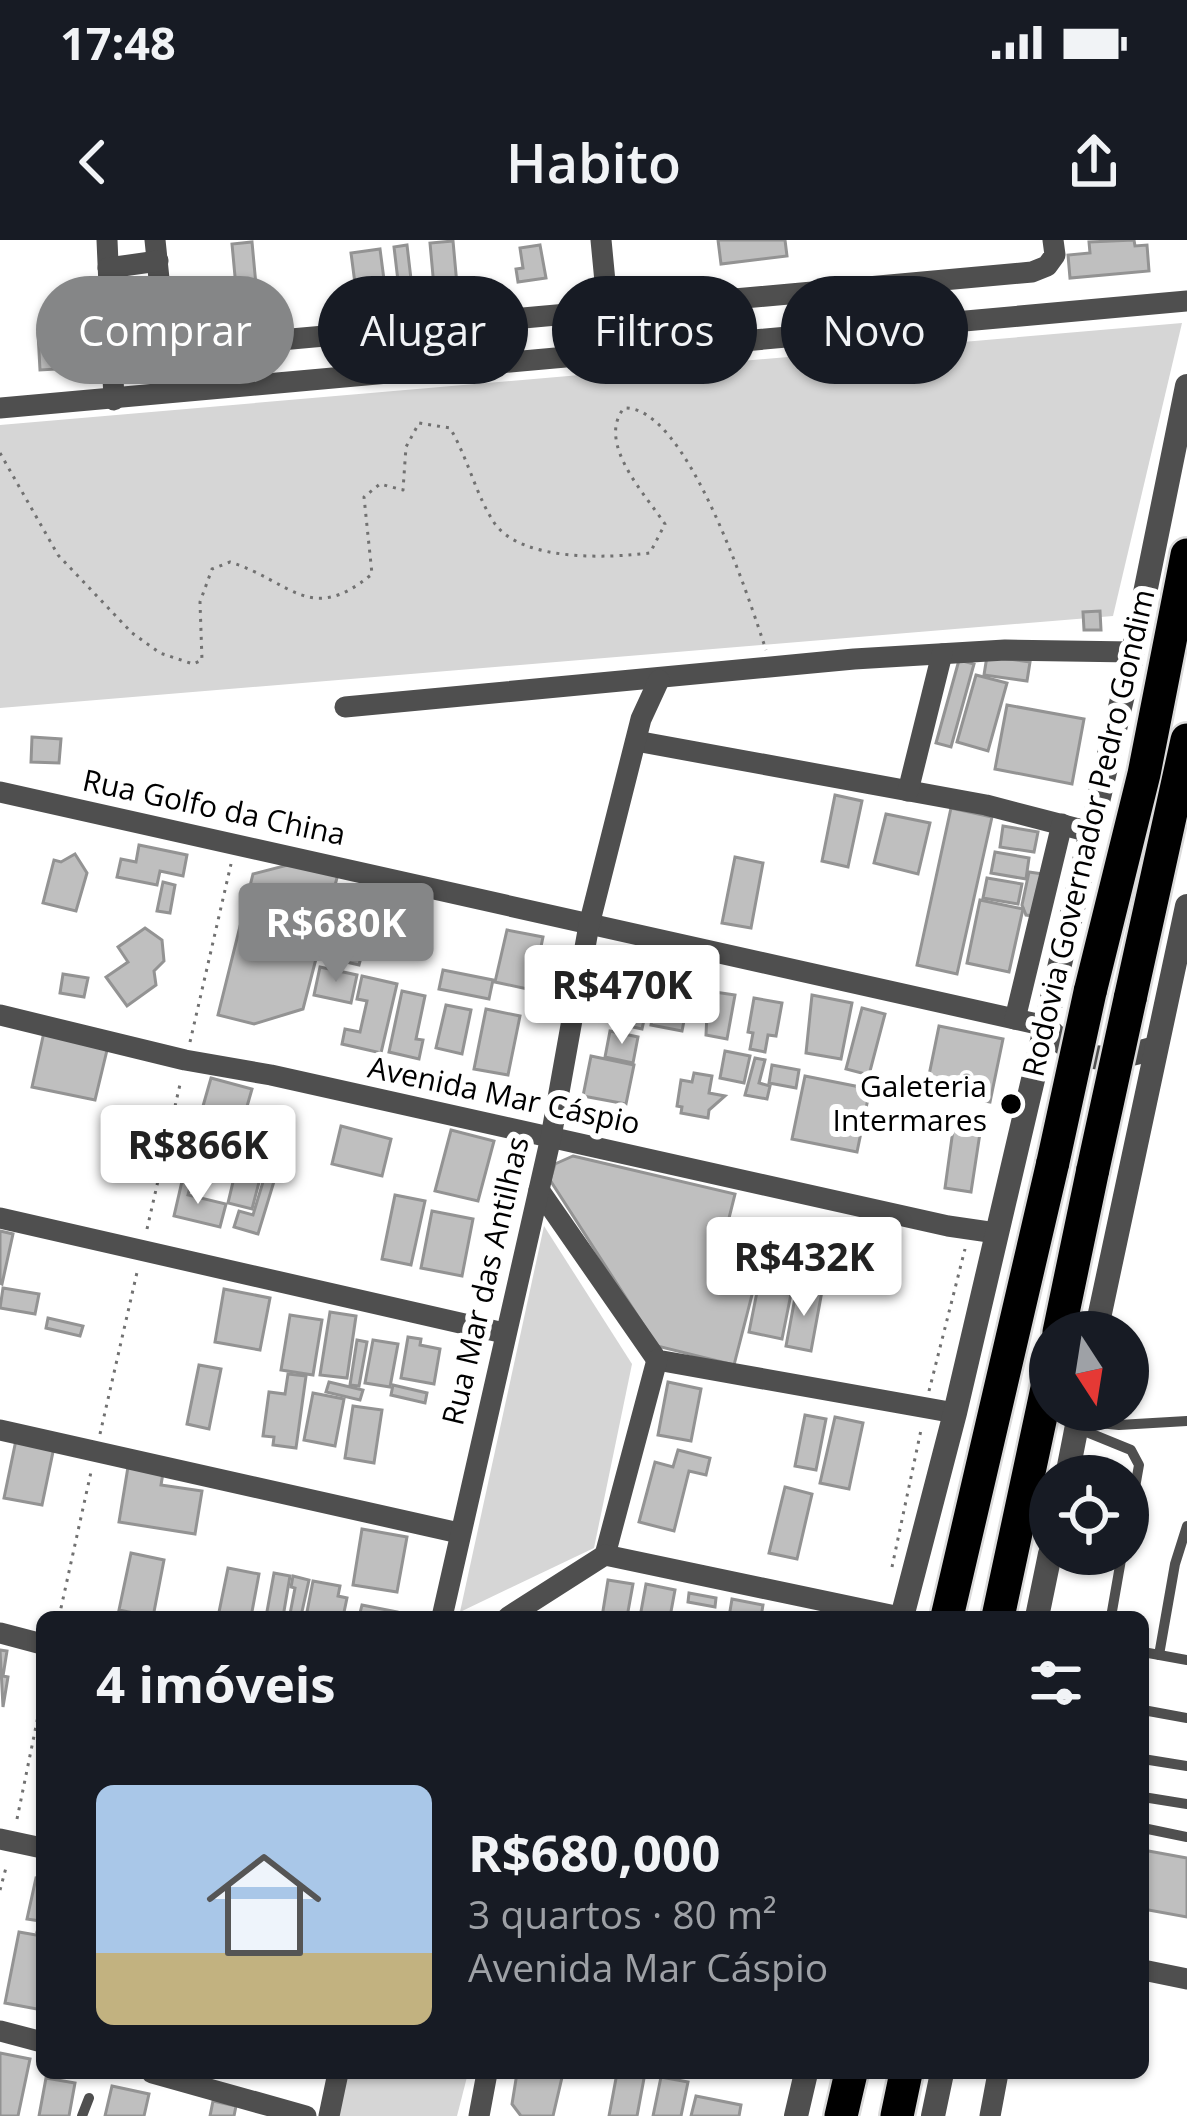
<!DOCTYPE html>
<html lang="pt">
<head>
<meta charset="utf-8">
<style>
	:root { --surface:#171b24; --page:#242831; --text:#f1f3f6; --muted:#9ea1a6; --line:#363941; --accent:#858687 }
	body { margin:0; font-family:"Open Sans",sans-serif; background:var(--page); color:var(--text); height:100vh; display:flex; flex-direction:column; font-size:45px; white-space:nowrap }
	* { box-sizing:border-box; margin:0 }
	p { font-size:39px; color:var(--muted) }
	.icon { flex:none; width:66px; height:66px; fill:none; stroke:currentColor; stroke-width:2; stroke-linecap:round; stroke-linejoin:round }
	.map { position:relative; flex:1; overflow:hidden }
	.drawer { position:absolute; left:36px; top:1371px; width:1113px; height:468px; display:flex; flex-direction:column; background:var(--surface); border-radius:18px; box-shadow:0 3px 9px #0004 }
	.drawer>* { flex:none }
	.banner { position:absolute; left:36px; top:36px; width:1116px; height:108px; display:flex; gap:24px }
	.needle { width:78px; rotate:168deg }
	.tools { position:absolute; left:1029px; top:1071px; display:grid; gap:24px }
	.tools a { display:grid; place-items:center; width:120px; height:120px; border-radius:50%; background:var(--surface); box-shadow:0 3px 9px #0004; font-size:60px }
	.price { position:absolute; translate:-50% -102px; padding:0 27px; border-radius:12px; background:#fff; color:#222; font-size:39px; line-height:78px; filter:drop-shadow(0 3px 6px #0008) }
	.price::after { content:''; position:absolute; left:50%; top:72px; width:36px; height:27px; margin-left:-18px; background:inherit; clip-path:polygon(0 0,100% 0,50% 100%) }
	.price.selected { background:var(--accent); color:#fff }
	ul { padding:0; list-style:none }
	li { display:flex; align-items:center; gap:36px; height:300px; padding:0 60px }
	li+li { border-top:3px solid var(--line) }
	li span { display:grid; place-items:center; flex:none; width:336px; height:240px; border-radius:18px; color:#555 }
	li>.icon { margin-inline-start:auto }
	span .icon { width:144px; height:144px; fill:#fffc; stroke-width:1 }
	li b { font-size:51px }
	h2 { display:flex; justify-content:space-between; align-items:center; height:144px; padding:0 60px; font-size:51px }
	.pill { padding:0 42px; border-radius:54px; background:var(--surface); box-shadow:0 3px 9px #0004; font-size:42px; line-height:108px }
	.pill.selected { background:var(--accent); color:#fff }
	.status { display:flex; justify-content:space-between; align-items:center; height:84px; padding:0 60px; background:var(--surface); direction:ltr }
	.status svg { height:33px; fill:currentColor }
	header { display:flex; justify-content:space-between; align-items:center; height:156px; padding:0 60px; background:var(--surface); font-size:54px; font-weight:600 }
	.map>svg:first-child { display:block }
</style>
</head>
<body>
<div class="status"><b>17:48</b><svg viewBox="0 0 49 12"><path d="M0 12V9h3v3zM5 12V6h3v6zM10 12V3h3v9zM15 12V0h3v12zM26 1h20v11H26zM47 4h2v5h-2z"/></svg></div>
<header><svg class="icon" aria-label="back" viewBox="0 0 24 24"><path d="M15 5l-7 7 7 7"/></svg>Habito<svg class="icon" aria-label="share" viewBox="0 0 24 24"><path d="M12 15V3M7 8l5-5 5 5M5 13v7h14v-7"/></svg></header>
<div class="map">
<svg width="1187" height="1876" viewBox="0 0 1187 1876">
	<rect width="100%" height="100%" fill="#fff"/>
	<g fill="#d6d6d6">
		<path d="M1182,83l-69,293 -1113,92v-283z"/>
		<path d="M544,986l88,138 -38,184 -134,64z"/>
		<path d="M345,1833h123l-11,43h-122z"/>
	</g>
	<g fill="#bfbfbf" stroke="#939393" stroke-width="3">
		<path d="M718,0h67l2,16 -66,8z"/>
		<path d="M1134,0l1,6 12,-1 2,26 -79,7 -2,-23 22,-2 -1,-11z"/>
		<path d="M453,1l4,44 -23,2 -4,-44z"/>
		<path d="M252,2l5,54 -20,2 -5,-54z"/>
		<path d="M407,5l4,34 -13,2 -4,-34z"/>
		<path d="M540,5l6,33 -28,4 -2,-13 7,-1 -3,-20z"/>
		<path d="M380,9l6,46 -29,4 -6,-46z"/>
		<path d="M88,90l3,37 -51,3 -2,-37z"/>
		<path d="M1100,371l1,19h-17l-1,-18z"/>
		<path d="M987,416l43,6 -3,19 -43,-6z"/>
		<path d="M959,420l15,4 -23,83 -15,-4z"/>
		<path d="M976,435l31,8 -19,68 -31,-9z"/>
		<path d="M1007,465l77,14 -12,65 -77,-15z"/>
		<path d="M32,497l29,2 -2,24 -28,-1z"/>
		<path d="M835,555l27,6 -14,66 -26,-6z"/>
		<path d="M951,568l41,9 -35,157 -40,-9z"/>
		<path d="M886,574l44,9 -12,51 -44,-11z"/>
		<path d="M1003,586l35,6 -4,20 -34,-5z"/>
		<path d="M139,605l48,10 -4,21 -23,-5 -3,14 -40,-8 4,-18 15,3z"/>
		<path d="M995,612l34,6 -3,21 -35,-6z"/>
		<path d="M75,614l12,19 -11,38 -33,-8 11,-43 7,2z"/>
		<path d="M735,617l28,6 -12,65 -29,-5z"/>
		<path d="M303,621l36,9 -36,139 -49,15 -36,-9 35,-141z"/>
		<path d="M1029,632l14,2 -9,42 -8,-1 -4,-10z"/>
		<path d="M987,638l35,6 -4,20 -35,-6z"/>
		<path d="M163,642l12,3 -5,28 -13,-2z"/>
		<path d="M348,652l27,5 -6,31 -28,-5z"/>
		<path d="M980,660l43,9 -14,63 -42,-9z"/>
		<path d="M331,686l36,9 -8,30 -35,-8z"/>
		<path d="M145,688l17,12 2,21 -10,10 2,14 -29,21 -21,-29 22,-15 -10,-15z"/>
		<path d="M507,690l36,7 -11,53 -37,-8z"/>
		<path d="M635,718l22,4 -15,67 -23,-5 5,-25 -10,-2 6,-25 11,3z"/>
		<path d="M320,727l37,8 -6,28 -37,-8z"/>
		<path d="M443,730l50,10 -4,19 -50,-10z"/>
		<path d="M668,730l25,5 -11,56 -31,-6 4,-24 7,1z"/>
		<path d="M63,734l25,4 -4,19 -24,-4z"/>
		<path d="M362,736l35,8 -16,69 -39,-9 3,-15 15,3 7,-31 -10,-2z"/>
		<path d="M402,751l23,5 -9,43 7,1 -4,19 -30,-7z"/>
		<path d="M708,751l27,4 -8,44 -21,-4z"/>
		<path d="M812,755l40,8 -11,56 -35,-6z"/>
		<path d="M754,758l28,5 -6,33 -8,-1 -3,17 -15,-3 3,-16 -5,-1z"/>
		<path d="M446,765l25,5 -9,44 -26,-6z"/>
		<path d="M862,768l23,6 -16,61 -23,-6z"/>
		<path d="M486,769l34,7 -12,59 -34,-6z"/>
		<path d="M939,786l64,13 -13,63 -64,-12z"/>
		<path d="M610,791l28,6 -5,26 -28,-6z"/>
		<path d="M44,792l64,14 -13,54 -63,-13z"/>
		<path d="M725,811l25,5 -6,27 -24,-5z"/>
		<path d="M591,816l43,9 -8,39 -43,-8z"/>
		<path d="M755,818l10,2 -6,23 11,3 -3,13 -22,-4z"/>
		<path d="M772,825l27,5 -3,18 -27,-5z"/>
		<path d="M694,833l18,3 -3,17 16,3 -16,14 -1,8 -27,-5 1,-6 -5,-1 4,-26 11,2z"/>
		<path d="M805,836l65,13 -13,63 -65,-13z"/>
		<path d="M211,838l41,11 -14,49 -41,-11z"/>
		<path d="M341,886l50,13 -9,37 -50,-12z"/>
		<path d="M451,890l43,11 -16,60 -43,-10z"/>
		<path d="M953,890l27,3 -9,59 -26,-4z"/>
		<path d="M573,916l162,38 -20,80 40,9 -21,82 -77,-19 -107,-166 5,-16z"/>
		<path d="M238,921l25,6 -11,42 -24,-6z"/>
		<path d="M269,922l10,3 -21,69 -24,-7 5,-16 14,4z"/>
		<path d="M183,937l9,2 -4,16 38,9 -6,23 -46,-11z"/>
		<path d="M395,955l30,6 -14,64 -29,-6z"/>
		<path d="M432,971l41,8 -11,57 -41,-8z"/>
		<path d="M0,991l13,3 -11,50 -2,-1z"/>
		<path d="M759,1042l33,7 -10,50 -33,-7z"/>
		<path d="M797,1047l25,4 -11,60 -25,-5z"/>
		<path d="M3,1048l36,6 -4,20 -35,-6z"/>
		<path d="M224,1049l46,9 -10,52 -45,-8z"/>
		<path d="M330,1072l26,4 -9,62 -27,-3z"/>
		<path d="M290,1075l32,5 -9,55 -32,-5z"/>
		<path d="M48,1078l35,8 -3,10 -34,-8z"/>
		<path d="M408,1097l13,2 -1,6 20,4 -6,35 -33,-6z"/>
		<path d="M357,1100l10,2 -8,44 -9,-1z"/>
		<path d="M373,1100l25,4 -8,43 -25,-4z"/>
		<path d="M199,1125l22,4 -12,60 -22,-5z"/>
		<path d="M288,1134l18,2 -10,72 -23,-3 1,-8 -11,-1 6,-44 16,2z"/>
		<path d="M329,1142l34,8 -3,10 -34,-8z"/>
		<path d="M668,1142l33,7 -10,52 -33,-6z"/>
		<path d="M393,1145l34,8 -2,10 -34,-8z"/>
		<path d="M313,1153l31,6 -9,47 -31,-6z"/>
		<path d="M353,1166l29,4 -8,53 -29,-5z"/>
		<path d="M805,1175l21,4 -10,51 -21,-4z"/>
		<path d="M835,1177l28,6 -14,66 -29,-6z"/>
		<path d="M16,1200l38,7 -12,58 -38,-7z"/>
		<path d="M678,1210l32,8 -4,17 -17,-4 -15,60 -35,-9 16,-60 18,5z"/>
		<path d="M128,1227l35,6 -2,12 41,6 -7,43 -76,-12z"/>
		<path d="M785,1247l27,7 -15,65 -28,-6z"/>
		<path d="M362,1289l45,8 -10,55 -44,-7z"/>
		<path d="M131,1313l33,7 -11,57 -34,-7z"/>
		<path d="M228,1328l31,6 -8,43h-33z"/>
		<path d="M274,1333l16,3 -7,41h-17z"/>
		<path d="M293,1336l16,4 -8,36 -11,-2 5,-26 -4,-1z"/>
		<path d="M608,1340l25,4 -6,33h-25z"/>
		<path d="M313,1341l27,5 -2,10 9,2 -4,19h-37z"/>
		<path d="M646,1344l29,6 -5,27h-30z"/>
		<path d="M689,1353l27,5 -1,9 -27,-5z"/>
		<path d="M732,1359l31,6 -2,12h-32z"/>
		<path d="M362,1365l35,7 -1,5h-37z"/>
		<path d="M0,1410l7,1 -4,25 5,1 -5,30z"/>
		<path d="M1143,1610l44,8v59l-44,-8z"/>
		<path d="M36,1638l6,1v54l-5,-1 3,-11 -13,-2z"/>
		<path d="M19,1692l23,4v74l-37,-7z"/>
		<path d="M0,1813l30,6 -12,57h-18z"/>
		<path d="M517,1833h46l-10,43h-32l-9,-12z"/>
		<path d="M617,1833h28l-8,43h-28z"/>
		<path d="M661,1837l27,5 -7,34h-28z"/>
		<path d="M46,1838l29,5 -6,33h-30z"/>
		<path d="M112,1846l37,8 -5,22h-39z"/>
		<path d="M696,1856l45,9 -2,11h-48z"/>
		<path d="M213,1861l23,5 -2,10h-24z"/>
	</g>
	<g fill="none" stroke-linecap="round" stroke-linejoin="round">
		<g stroke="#dbdbdb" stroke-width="38">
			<g id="trunk">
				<path d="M1090,752l54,-218 43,-219"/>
				<path d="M1130,759l57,-259"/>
				<path d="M1059,1092l34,-163"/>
				<path d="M947,1377l106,-455"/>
				<path d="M998,1377l52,-243"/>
				<path d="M841,1876l10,-43"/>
				<path d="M897,1876l9,-43"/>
			</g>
		</g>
		<g stroke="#717171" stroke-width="3" stroke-dasharray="3 6" stroke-linecap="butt">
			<path d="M0,213l58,102 74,78 28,20 33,11 9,-4 -2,-58 12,-33 18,-7c61,19 80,64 142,12l-8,-77 16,-13 23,6 3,-43 13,-24 31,5c18,30 26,68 45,96 28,38 114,34 155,29l15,-29c-20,-30 -69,-81 -41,-116 63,-3 125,191 142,242"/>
			<path d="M190,802l41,-178"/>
			<path d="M147,989l34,-149"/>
			<path d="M929,1151l36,-142"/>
			<path d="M100,1194l38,-166"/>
			<path d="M892,1327l29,-137"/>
			<path d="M59,1377l32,-145"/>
			<path d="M17,1579l25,-122"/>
			<path d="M0,1650l7,-26"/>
		</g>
		<g stroke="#4f4f4f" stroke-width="10">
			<path d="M1078,1181l41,4 68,-4"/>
			<path d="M1077,1188l54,22 8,15 -11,62"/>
			<path d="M1111,1377l11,-63"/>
			<path d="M1143,1412l44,8"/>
			<path d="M1159,1415l16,-91 12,-38"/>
			<path d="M1143,1470l44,8"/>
			<path d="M1143,1519l44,7"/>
			<path d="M1143,1557l44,7"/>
			<path d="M1143,1588l44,9"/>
			<path d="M82,1876l7,-18"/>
		</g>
		<g stroke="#4f4f4f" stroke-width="21">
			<path d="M107,0l7,160"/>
			<path d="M155,0l10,97 16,12 851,-77 15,-6 8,-11 -2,-15"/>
			<path d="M601,0l7,73"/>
			<path d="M108,28l50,-7"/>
			<path d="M0,168l1187,-107"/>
			<path d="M345,467l509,-48 151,-9 128,2"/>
			<path d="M636,501l350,64 104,27"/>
			<path d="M908,551l34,-137"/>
			<path d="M0,552l1046,234"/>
			<path d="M0,775l185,45 86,15 677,151 48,7"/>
			<path d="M1015,779l47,-195"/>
			<path d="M539,950l118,170 298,53"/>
			<path d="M0,978l504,115"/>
			<path d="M0,1190l459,103"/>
			<path d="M605,1315l52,-195"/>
			<path d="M442,1377l109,-480 38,-212 52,-206 18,-39"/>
			<path d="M508,1377l97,-62 295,62"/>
			<path d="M0,1393l42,11"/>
			<path d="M0,1599l42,9"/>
			<path d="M1143,1730l44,9"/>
			<path d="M0,1791l42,11"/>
			<path d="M152,1833l154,43"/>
			<path d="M329,1876l9,-43"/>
			<path d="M479,1876l8,-43"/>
			<path d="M990,1876l8,-43"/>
		</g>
		<g stroke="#4f4f4f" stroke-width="24">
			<path d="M1046,786c33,41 63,35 109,22"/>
			<path d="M1096,1092l91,-426"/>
			<path d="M1067,1236l13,-66"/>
			<path d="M902,1377l53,-204 178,-761 54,-266"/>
			<path d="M1037,1377l13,-63"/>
			<path d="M796,1876l10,-43"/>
			<path d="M933,1876l9,-43"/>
		</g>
		<use href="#trunk" stroke="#000" stroke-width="33"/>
		<g stroke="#dbdbdb" stroke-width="38" stroke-linecap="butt">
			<g id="trunk-bridge">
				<path d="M1053,922l37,-170"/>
				<path d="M1093,929l37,-170"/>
			</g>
		</g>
		<use href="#trunk-bridge" stroke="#000" stroke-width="33"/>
	</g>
	<circle fill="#000" stroke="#fff" stroke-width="4.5" cx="1011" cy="864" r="12"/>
	<g text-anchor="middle" stroke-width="12" stroke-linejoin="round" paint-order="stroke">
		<g font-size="30" fill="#000" stroke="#fff">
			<text transform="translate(214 568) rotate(12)" y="10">Rua Golfo da China</text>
			<text transform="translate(1089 593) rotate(-77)" y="10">Rodovia Governador Pedro Gondim</text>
			<text transform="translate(504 856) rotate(12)" y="10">Avenida Mar Cáspio</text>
			<text transform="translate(486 1041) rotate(-77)" y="10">Rua Mar das Antilhas</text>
		</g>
		<g font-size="30" fill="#000" stroke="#fff" text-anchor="end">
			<text x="987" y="857">Galeteria<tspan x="987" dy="34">Intermares</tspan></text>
		</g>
	</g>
</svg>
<div class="tools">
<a><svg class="needle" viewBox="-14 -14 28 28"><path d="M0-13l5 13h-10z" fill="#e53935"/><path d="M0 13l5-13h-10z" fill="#9ea1a6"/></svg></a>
<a><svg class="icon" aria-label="locate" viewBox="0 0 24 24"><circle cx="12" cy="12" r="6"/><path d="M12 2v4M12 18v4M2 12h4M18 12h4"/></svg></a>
</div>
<b class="price selected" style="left:336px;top:745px">R$680K</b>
<b class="price" style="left:622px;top:807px">R$470K</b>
<b class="price" style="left:198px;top:967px">R$866K</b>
<b class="price" style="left:804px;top:1079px">R$432K</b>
<div class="banner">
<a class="pill selected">Comprar</a>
<a class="pill">Alugar</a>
<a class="pill">Filtros</a>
<a class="pill">Novo</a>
</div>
<section class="drawer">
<h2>4 imóveis<svg class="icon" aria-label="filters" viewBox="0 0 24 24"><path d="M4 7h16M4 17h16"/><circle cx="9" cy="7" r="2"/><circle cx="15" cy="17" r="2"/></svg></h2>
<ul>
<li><span style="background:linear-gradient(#a9c7e8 70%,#c2b280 0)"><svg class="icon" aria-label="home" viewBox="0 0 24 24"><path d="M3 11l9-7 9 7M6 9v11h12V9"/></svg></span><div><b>R$680,000</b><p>3 quartos · 80 m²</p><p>Avenida Mar Cáspio</p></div></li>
</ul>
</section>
</div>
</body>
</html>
